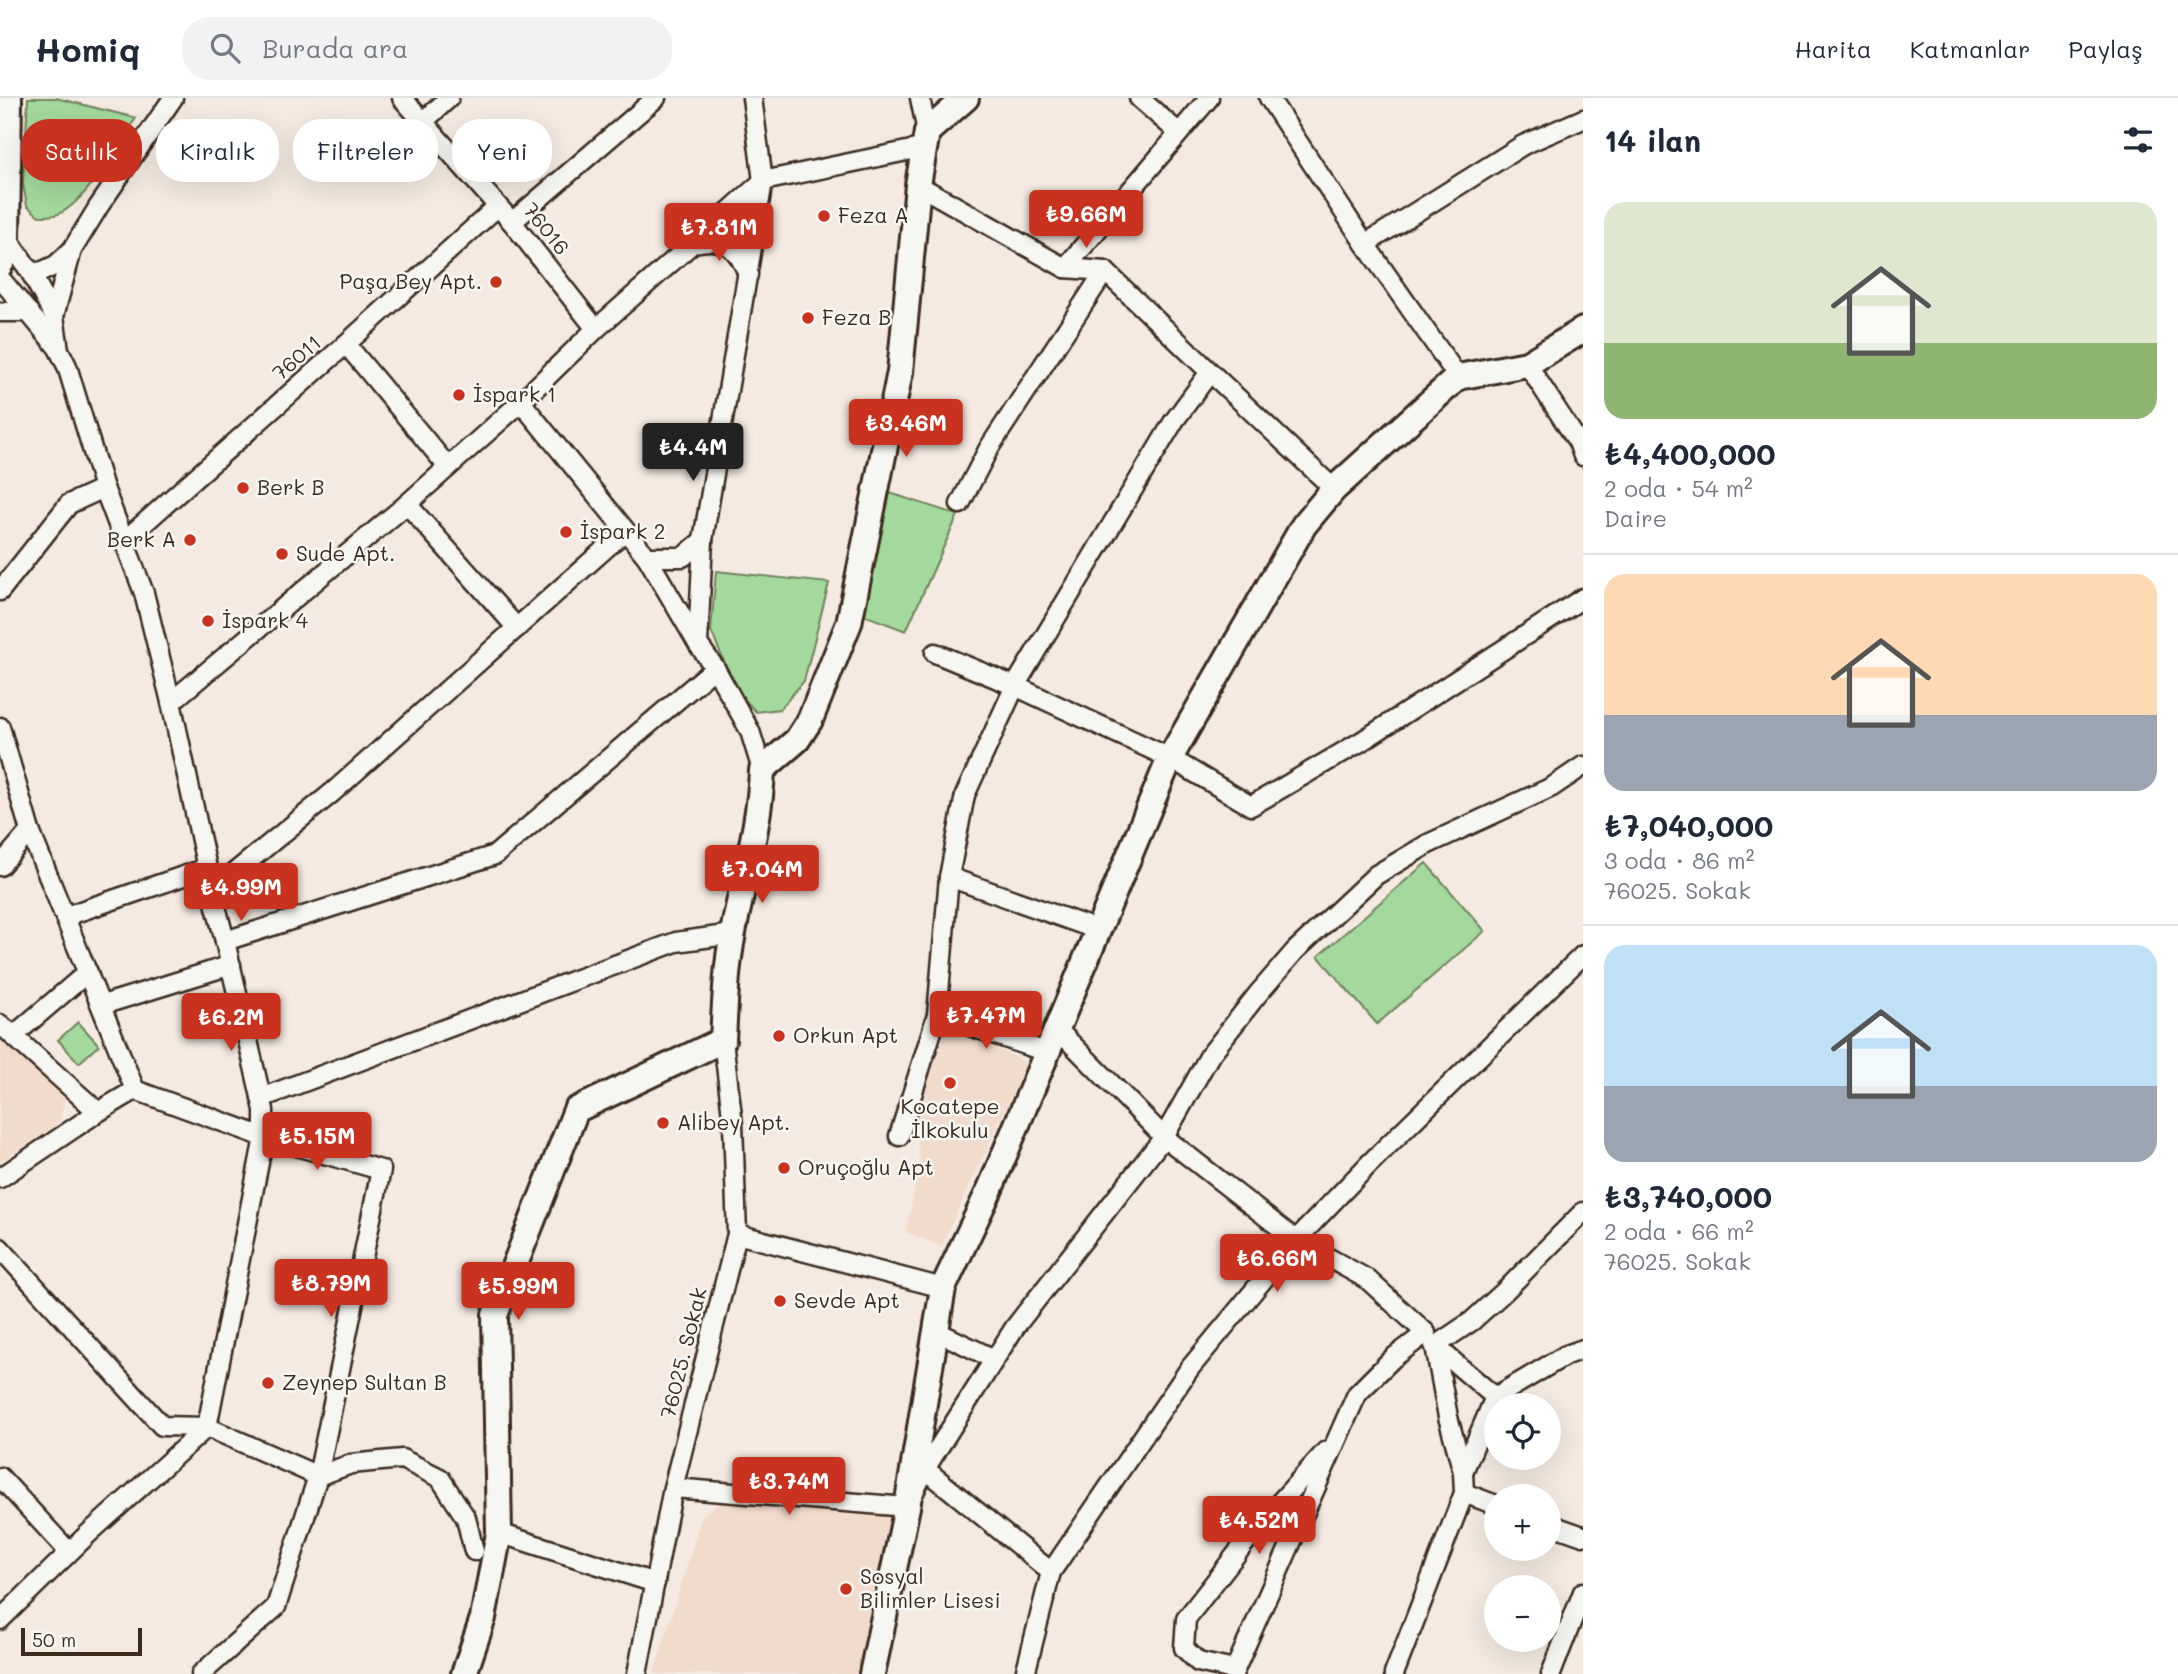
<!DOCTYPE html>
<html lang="tr">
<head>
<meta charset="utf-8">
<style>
	:root { --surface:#fff; --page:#f2f2f3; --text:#1f2937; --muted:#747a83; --line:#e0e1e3; --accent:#c8321e }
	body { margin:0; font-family:Mali,sans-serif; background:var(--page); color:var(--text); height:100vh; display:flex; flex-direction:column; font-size:26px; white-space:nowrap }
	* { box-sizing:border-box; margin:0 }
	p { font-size:23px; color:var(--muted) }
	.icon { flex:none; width:38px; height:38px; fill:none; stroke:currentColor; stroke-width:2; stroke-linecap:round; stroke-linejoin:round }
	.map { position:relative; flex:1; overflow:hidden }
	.drawer { display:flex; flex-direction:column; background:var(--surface); width:595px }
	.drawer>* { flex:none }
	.top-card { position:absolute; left:21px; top:21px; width:665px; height:63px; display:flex; gap:14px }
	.controls { position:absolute; left:1484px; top:1295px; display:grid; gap:14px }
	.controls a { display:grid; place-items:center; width:77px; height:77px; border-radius:50%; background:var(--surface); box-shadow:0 7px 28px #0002; font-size:35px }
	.scale { position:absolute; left:21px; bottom:18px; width:121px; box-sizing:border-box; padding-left:7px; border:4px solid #3b2a1e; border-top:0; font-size:19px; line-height:24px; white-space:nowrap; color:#3b2a1e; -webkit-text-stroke:5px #f6f6f2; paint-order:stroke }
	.price { position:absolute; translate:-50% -60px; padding:0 16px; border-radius:7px; background:var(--accent); color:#fff; font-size:23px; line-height:46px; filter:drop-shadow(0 2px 4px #0008) }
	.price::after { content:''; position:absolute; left:50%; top:42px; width:21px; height:16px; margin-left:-10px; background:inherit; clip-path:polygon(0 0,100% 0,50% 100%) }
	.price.current { background:#222; color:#fff }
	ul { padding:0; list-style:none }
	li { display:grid; align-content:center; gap:14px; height:371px; padding:0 21px }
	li+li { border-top:2px solid var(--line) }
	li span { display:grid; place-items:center; height:217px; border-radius:21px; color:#555 }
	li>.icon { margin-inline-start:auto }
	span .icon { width:126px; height:126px; fill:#fffc; stroke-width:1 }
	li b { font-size:30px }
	h2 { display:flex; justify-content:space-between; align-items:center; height:84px; padding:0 21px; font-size:30px }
	.pill { padding:0 24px; border-radius:28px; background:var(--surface); box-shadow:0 7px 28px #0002; font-size:24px; line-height:63px }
	.pill.current { background:var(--accent); color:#fff }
	header { display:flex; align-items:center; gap:42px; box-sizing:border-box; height:98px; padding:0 35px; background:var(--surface); border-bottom:2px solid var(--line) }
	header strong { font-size:33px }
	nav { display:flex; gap:38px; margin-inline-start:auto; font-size:24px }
	.search { width:490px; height:63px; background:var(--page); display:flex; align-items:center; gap:18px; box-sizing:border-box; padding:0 24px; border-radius:28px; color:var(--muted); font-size:26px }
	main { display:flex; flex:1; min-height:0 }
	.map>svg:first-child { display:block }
</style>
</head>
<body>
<header>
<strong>Homiq</strong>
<div class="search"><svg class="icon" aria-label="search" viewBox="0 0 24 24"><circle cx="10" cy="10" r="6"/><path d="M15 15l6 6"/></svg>Burada ara</div>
<nav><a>Harita</a><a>Katmanlar</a><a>Paylaş</a></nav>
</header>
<main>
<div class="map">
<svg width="1583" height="1576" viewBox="0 0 1583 1576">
	<rect width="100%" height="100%" fill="#f4eae1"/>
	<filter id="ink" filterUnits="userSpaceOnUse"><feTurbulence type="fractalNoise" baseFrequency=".0143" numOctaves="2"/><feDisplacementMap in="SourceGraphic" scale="14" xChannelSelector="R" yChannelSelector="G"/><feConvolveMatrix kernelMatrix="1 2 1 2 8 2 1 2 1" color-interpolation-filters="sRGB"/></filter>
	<g filter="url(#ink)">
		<g fill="#f1dbcd">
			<path d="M948,927l79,38 -86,183 -35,-14 14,-68 -5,-55z"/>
			<path d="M0,935l66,59 -7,31 -59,39z"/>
			<path d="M725,1401l165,11 14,18 -38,146h-212l48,-159z"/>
		</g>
		<g fill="#a3d99c" stroke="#6f825d" stroke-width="2">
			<path d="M28,0h28l80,20c-16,24 -53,90 -81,97 -5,1 -11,1 -16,1l-12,-10 -4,-22z"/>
			<path d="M890,395l68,22 -52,116 -45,-17z"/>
			<path d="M716,473l113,12 -25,98 -24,28 -24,3 -20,-22 -25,-59z"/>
			<path d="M1426,765l59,68 -108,93 -59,-68z"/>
			<path d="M78,924l21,23 -20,18 -21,-23z"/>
		</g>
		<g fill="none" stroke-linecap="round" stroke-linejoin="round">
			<g stroke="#3b2a1e" stroke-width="23">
				<g id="street">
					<path d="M402,0l110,124 84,107"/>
					<path d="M752,0l11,83 -60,359 -5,104 17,24 35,63 12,39"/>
					<path d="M920,0l7,34"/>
					<path d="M1139,0l40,35"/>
					<path d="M1269,0l96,146 93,133"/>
					<path d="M424,23l25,-23"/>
					<path d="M918,87l147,83 40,3 105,101"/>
					<path d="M512,124l144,-124"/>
					<path d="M7,139l24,36 23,43 5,34 8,16 37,122 40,105 27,109 41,189 121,-99 292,-261"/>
					<path d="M694,145c30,-7 44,4 54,32"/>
					<path d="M1365,146l158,-99 60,-26"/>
					<path d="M1065,170l144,-170"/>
					<path d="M31,175l12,-2 13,-6 16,-15 27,-44 74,-108"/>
					<path d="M0,180l58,70"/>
					<path d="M0,214h29"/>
					<path d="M54,218l18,-66"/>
					<path d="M346,246l102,123"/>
					<path d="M1527,266l51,78 5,14"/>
					<path d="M521,304l126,155 51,87"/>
					<path d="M1334,391l-124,-117 -36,49 -159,265 155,72 81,48 111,-65 221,-143"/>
					<path d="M407,406l110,124"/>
					<path d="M960,406l29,-56 116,-177"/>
					<path d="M124,443l222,-197 152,-138"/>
					<path d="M647,459h36l20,-17"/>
					<path d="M0,493l69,-87 35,-16"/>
					<path d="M171,604l236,-198 114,-102 75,-73 167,-148 163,-34"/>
					<path d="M0,629l30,104 105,259 129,47 117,33 -63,306 -42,131 -75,67"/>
					<path d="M0,768l30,-35"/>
					<path d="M949,779l149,53"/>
					<path d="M66,818l141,-48"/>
					<path d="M225,843l270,-86 220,-187"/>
					<path d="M102,907l129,-40"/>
					<path d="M937,917l109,37"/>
					<path d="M0,926l98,88"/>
					<path d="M1056,930l108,109 132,103 71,39 59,54 -33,25 -36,36 -124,280"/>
					<path d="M13,938l75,-64"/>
					<path d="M261,1000l415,-156 57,-8"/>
					<path d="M899,1038l38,-121 12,-138 16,-82 50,-109 -80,-33"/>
					<path d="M0,1080l98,-66 37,-22"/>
					<path d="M737,1136l206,54"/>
					<path d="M0,1150l162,178 45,1 111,49 33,-12 51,-5 38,19 26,40 8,33"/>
					<path d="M936,1233l58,28"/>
					<path d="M1434,1247l61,52 71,-42 17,-6"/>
					<path d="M925,1371l126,103"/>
					<path d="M1463,1374l32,-75"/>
					<path d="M0,1379l69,75"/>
					<path d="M673,1390l234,19 18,-38 90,-142 149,-190 46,-82 47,-60 38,-44 81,-76 52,-31 124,-57 31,-21"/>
					<path d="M1464,1395l32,12"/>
					<path d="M1549,1426l34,12"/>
					<path d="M499,1435l156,50"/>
					<path d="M0,1522l88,-86 119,-107 57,-290v-27l-39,-169 -13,-50"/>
					<path d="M1234,1572l-36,-8 -14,-14 2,-29 69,-89 71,-79"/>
					<path d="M637,1576l36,-186 64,-254 -4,-110 -10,-84"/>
					<path d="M1025,1576l26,-102 139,-204 106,-128 75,-78 212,-207"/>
					<path d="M1394,1576l70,-181 -1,-21 -15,-55 -13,-71 37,-25 34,-31 77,-78"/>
					<path d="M1551,1576l32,-82"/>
				</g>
			</g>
			<g stroke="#3b2a1e" stroke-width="30">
				<g id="secondary">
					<path d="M0,128c10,14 9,26 0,39"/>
					<path d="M7,139l2,-139"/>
					<path d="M464,1576l19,-56 16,-85 -4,-218 81,-205 147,-70c2,-36 3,-72 10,-107 10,-54 27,-108 29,-163l35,-30 13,-20 39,-97 51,-251 18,-187 9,-53 39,-34"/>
					<path d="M872,1576l35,-167 36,-219 47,-99 180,-431 134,-233 30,-36 124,-112 69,-13 56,-34"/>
				</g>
			</g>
			<use href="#street" stroke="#f6f6f2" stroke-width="18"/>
			<use href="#secondary" stroke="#f6f6f2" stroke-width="24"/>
		</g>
	</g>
	<g fill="#c8321e" stroke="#f6f6f2" stroke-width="2.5">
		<circle cx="824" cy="118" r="7"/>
		<circle cx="496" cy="184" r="7"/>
		<circle cx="808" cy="220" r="7"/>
		<circle cx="459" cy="297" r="7"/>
		<circle cx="243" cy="390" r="7"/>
		<circle cx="566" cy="434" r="7"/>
		<circle cx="190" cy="442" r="7"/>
		<circle cx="282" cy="456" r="7"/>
		<circle cx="208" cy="523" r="7"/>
		<circle cx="779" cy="938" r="7"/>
		<circle cx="950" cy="985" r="7"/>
		<circle cx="663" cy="1025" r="7"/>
		<circle cx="784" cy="1070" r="7"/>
		<circle cx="780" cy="1203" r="7"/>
		<circle cx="268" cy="1285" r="7"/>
		<circle cx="846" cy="1491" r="7"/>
	</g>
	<g text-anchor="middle" stroke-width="5" stroke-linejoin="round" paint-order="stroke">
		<g font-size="21" fill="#3b2a1e" stroke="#f6f6f2" text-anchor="start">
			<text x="838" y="125">Feza A</text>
			<text x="482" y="191" text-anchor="end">Paşa Bey Apt.</text>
			<text x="822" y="227">Feza B</text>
			<text x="473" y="304">İspark 1</text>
			<text x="257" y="397">Berk B</text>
			<text x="580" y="441">İspark 2</text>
			<text x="176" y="449" text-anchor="end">Berk A</text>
			<text x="296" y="463">Sude Apt.</text>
			<text x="222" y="530">İspark 4</text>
			<text x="793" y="945">Orkun Apt</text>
			<text x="950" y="1016" text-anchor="middle">Kocatepe<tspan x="950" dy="24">İlkokulu</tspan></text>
			<text x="677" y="1032">Alibey Apt.</text>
			<text x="798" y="1077">Oruçoğlu Apt</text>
			<text x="794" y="1210">Sevde Apt</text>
			<text x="282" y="1292">Zeynep Sultan B</text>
			<text x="860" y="1486">Sosyal<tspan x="860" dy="24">Bilimler Lisesi</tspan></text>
		</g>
		<g font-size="21" fill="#3b2a1e" stroke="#f6f6f2">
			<text transform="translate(546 131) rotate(51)" y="7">76016</text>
			<text transform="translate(297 260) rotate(-41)" y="7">76011</text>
			<text transform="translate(684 1255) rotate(-76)" y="7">76025. Sokak</text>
		</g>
	</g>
</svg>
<div class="controls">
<a><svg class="icon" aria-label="locate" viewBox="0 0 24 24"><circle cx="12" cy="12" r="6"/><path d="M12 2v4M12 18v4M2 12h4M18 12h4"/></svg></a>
<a>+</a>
<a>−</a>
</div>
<div class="scale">50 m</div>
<b class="price" style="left:1086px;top:152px">₺9.66M</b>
<b class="price" style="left:719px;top:165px">₺7.81M</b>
<b class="price" style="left:906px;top:361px">₺3.46M</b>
<b class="price current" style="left:693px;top:385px">₺4.4M</b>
<b class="price" style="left:762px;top:807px">₺7.04M</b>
<b class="price" style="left:241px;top:825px">₺4.99M</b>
<b class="price" style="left:986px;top:953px">₺7.47M</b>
<b class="price" style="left:231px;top:955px">₺6.2M</b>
<b class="price" style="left:317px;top:1074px">₺5.15M</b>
<b class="price" style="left:1277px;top:1196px">₺6.66M</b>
<b class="price" style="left:331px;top:1221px">₺8.79M</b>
<b class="price" style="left:518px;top:1224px">₺5.99M</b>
<b class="price" style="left:789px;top:1419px">₺3.74M</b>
<b class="price" style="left:1259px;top:1458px">₺4.52M</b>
<div class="top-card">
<a class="pill current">Satılık</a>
<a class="pill">Kiralık</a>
<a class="pill">Filtreler</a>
<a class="pill">Yeni</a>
</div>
</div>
<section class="drawer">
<h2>14 ilan<svg class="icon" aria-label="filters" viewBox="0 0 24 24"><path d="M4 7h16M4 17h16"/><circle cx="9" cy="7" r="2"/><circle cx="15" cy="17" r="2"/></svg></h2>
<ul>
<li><span style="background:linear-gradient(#dfe7d0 65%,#8fb573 0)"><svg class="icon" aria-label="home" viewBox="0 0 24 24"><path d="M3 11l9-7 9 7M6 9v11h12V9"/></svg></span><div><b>₺4,400,000</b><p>2 oda · 54 m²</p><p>Daire</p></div></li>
<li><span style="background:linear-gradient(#ffd9b3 65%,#9aa5b1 0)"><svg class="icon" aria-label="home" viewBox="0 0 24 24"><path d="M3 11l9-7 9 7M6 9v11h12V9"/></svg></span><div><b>₺7,040,000</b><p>3 oda · 86 m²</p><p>76025. Sokak</p></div></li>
<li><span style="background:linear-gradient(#bfe0f5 65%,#9aa5b1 0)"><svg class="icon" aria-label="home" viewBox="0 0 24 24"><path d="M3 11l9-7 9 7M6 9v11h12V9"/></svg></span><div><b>₺3,740,000</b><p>2 oda · 66 m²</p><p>76025. Sokak</p></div></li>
</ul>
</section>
</main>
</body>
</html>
